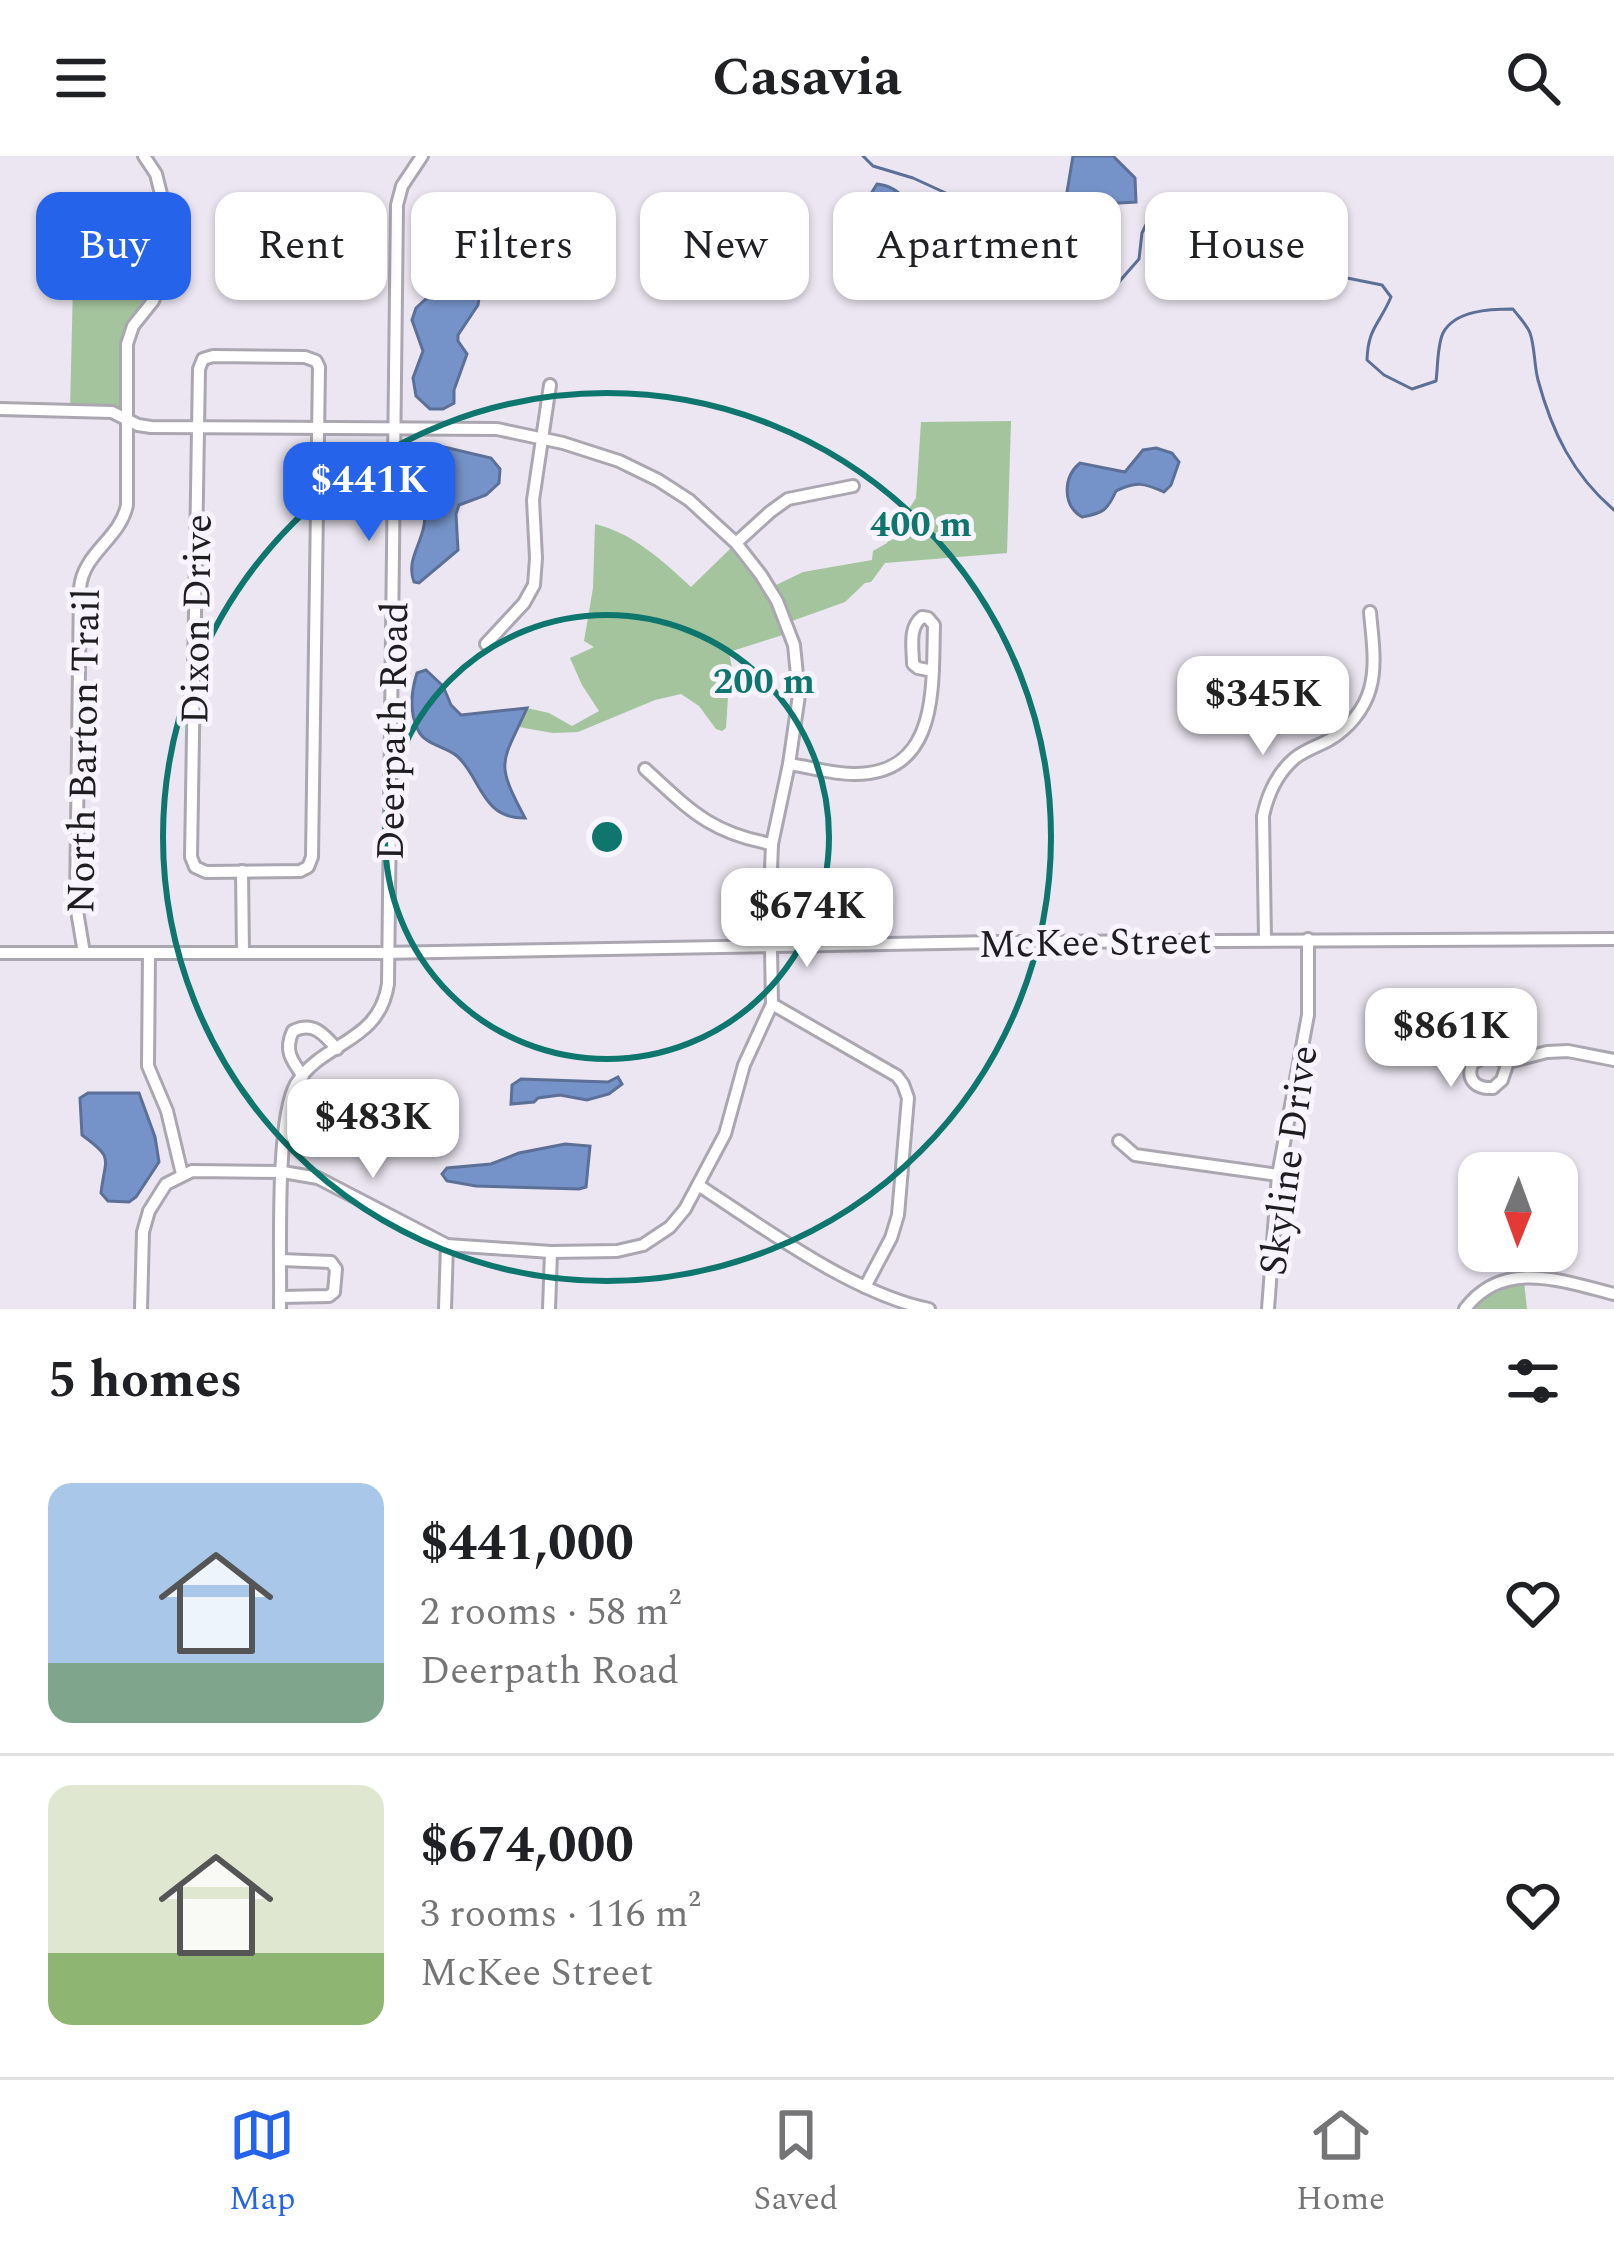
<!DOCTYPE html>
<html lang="en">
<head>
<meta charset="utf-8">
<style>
	:root { --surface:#fff; --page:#f6f6f6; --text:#202124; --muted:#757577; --line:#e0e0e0; --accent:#2563eb }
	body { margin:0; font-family:Spectral,serif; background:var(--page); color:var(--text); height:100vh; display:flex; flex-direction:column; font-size:45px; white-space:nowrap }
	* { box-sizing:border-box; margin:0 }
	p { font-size:39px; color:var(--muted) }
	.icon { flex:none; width:66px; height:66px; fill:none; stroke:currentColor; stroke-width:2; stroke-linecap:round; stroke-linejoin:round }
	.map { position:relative; height:1153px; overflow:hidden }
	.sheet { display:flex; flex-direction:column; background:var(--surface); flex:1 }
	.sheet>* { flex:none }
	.hud { position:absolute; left:36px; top:36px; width:1542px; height:108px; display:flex; gap:24px }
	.needle { width:78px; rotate:181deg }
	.buttons { position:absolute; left:1458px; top:996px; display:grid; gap:24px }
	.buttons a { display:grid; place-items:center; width:120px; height:120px; border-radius:24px; background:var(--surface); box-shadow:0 3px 9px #0004; font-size:60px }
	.price { position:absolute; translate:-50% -102px; padding:0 27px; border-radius:24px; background:#fff; color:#222; font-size:39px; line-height:78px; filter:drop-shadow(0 3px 6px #0008) }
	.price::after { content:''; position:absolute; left:50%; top:72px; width:36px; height:27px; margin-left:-18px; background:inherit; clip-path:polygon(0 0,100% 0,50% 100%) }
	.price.selected { background:var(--accent); color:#fff }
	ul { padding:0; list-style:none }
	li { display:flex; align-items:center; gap:36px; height:300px; padding:0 48px }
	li+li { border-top:3px solid var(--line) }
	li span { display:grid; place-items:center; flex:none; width:336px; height:240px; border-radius:24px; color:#555 }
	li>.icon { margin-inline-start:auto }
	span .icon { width:144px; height:144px; fill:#fffc; stroke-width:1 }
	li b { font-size:51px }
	h2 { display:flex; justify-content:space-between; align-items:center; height:144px; padding:0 48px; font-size:51px }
	.tag { padding:0 42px; border-radius:24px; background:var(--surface); box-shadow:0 3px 9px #0004; font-size:42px; line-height:108px }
	.tag.selected { background:var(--accent); color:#fff }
	header { display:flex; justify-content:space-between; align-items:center; height:156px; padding:0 48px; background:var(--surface); font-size:54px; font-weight:700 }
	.tab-bar { display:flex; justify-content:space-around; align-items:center; height:168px; border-top:3px solid var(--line); background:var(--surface); font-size:33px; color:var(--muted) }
	.tab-bar a { display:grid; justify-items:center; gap:6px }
	.tab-bar .selected { color:var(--accent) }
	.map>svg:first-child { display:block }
</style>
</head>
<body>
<header><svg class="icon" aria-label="menu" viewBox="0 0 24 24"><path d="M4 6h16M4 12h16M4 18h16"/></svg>Casavia<svg class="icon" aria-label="search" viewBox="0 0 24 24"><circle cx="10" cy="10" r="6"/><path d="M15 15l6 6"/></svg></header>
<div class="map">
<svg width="1614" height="1153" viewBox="0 0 1614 1153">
	<rect width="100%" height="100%" fill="#ebe6f1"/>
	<g fill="#a4c49d">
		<path d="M73,128l86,2 -26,40 -6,93 -57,-9z"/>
		<path d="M1011,265l-4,132 -122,10 -14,19 -6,1 -20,19 -53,19 -18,-35 29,-14 69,-12 1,-9 14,-8 29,-45 5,-76z"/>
		<path d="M595,368c38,9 68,37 96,63l42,-41 41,58 12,30 -57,18 5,27 -5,2 -3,47 -4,3 -6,-2 -17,-23 -18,-12 -26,6 -77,32 -25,1 -34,-6 8,-19 22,5 23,13 27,-15 -17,-26 -12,-27 24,-11 -10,-6 9,-53z"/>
		<path d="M1524,1125l3,28h-56l24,-19z"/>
	</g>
	<g fill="#7693c9" stroke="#5c7097" stroke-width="3">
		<path d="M1073,0h40l22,22 1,24 -35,2 -16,7 -11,1 -7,-20z"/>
		<path d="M877,28c20,2 26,15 42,25 23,15 50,24 74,35l3,8 -4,7 -11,4 -15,-1 -36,-21 -45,-17 -17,-16 -1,-8z"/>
		<path d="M457,117l15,5 8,14 -2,13 -20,30v6l9,13 -13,36v13l-11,6h-13l-14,-13 -3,-18 10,-27 -11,-31 4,-12 13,-12 4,-13 9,-8z"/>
		<path d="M444,291l47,11 9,11 -1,14 -13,12 -27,10 -3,9 2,36 -39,33 -5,-1c-8,-21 7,-37 10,-57 3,-16 -5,-22 -10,-37 -2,-6 -2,-13 -3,-19l8,-14z"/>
		<path d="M1156,292l16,5 7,9 -8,23 -7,7c-20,-9 -28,-11 -48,-1 -9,20 -13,22 -34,26 -20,-12 -19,-40 -2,-54l45,9 18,-22z"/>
		<path d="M426,514l17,16 8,19 10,10 66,-7c-25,56 -33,52 -2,110 -44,1 -44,-41 -68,-62 -12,-10 -32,-11 -39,-26 -9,-18 -7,-38 -1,-57z"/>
		<path d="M618,921l4,7 -13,10 -22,6 -27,-5 -22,3 -4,4 -23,2 1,-19 9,-6 87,3z"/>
		<path d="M88,937h51l16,44 4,25 -23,35 -7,5 -21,-1 -7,-8c4,-36 14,-34 -19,-58l-2,-37z"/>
		<path d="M565,988l25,2 -4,41 -7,2 -103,-3 -29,-5 -5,-7 5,-6 44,-4 28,-11z"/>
	</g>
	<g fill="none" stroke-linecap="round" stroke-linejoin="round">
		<path stroke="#5c7097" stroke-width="3" d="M863,0l10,10 40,12 94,43 21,1 14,21 42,40h34l21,-24 3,-26 13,-27 10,-8 20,20 3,29 5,16 13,4c21,-10 32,-25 55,-33 15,17 31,37 32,61l21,3 7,-17 16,-5 45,9 9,12c-12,28 -23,31 -24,63l17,15 28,14 24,-8c2,-14 1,-35 7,-48 12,-23 48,-24 70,-24 5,7 14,16 17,24 5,14 4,32 8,47 14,52 35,95 76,130"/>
		<g stroke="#aba7b1" stroke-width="16">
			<g id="minor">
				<path d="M213,200l92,1 11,4 3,6 -7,490 -4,10 -8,4 -94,1 -11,-5 -4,-10 8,-488 4,-10z"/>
				<path d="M0,253l112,3 26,13 13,2 346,2 66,14 56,18 39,19 31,20 47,43 25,32 16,26 17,44 5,50 -10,69 -17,80 -2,51 2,109 -28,61 -19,69 -40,75 -15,18 -27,18 -26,6 -66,1 -104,-7 -129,-67 -35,-6 -91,-1 -26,13 -17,27 -6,21 -2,77"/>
				<path d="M736,387l34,-31 18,-13 65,-13"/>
				<path d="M486,488l38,-41 10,-18 2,-27 -3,-58 17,-115"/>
				<path d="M789,608c21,3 43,10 64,10 87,1 79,-88 81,-149l-6,-7 -6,-1c-14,11 -9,31 -9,47l5,4 15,3"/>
				<path d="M645,613c45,41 65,64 127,75"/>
				<path d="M242,715l1,82"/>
				<path d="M1265,783l-2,-123c5,-23 14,-43 32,-58 10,-8 23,-12 34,-18 19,-11 35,-30 41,-51 7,-25 2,-52 0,-77"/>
				<path d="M0,797h380l616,-11 618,-3"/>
				<path d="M84,797l-8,-48 4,-317c3,-35 40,-49 47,-83v-161l6,-18 20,-25 6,-15 2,-92 -5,-20 -12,-18"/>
				<path d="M149,797l-1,113 19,45 15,63"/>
				<path d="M772,848l125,72 6,8 5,14 -10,117 -7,23 -26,49"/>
				<path d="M1508,906l-6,18 -9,8c-16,1 -27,-7 -21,-24l15,-9 21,7 39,-10 21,-1 46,9"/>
				<path d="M303,920c-12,-16 -19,-26 -10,-45 20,-10 31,3 44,18"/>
				<path d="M1119,985l16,14 143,20"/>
				<path d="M698,1029c65,42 155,109 231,124"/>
				<path d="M280,1141l49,-1 5,-4 2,-23 -5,-7 -50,-2"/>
				<path d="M280,1153c1,-48 -5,-189 16,-225 26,-43 83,-40 92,-100l9,-779 5,-19 20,-30"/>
				<path d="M445,1153l2,-64"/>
				<path d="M549,1153l2,-57"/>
				<path d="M1268,1153l10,-134 30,-160v-76"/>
				<path d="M1465,1153c38,-51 98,-28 149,-15"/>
			</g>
		</g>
		<use href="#minor" stroke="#fff" stroke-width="10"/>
	</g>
	<g fill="none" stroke="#0f766e" stroke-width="6">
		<circle cx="607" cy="681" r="222"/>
		<circle cx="607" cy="681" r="444"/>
	</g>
	<g text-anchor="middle" stroke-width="10" stroke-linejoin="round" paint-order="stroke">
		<g font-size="39" fill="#1f1d21" stroke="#f8f4fe">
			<text transform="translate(195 463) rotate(-89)" y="14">Dixon Drive</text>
			<text transform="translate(391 575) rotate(-89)" y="14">Deerpath Road</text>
			<text transform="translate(82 595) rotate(-89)" y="14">North Barton Trail</text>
			<text transform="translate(1095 785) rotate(-1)" y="14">McKee Street</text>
			<text transform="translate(1287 1004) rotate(-82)" y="14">Skyline Drive</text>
		</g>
	</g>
	<circle cx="607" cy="681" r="18" fill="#0f766e" stroke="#f8f4fe" stroke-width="6"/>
	<g font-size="36" text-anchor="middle" font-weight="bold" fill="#0f766e" stroke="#f8f4fe" stroke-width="10" stroke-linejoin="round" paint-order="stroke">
		<text x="921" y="380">400 m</text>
		<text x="764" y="537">200 m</text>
	</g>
</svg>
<div class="buttons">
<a><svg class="needle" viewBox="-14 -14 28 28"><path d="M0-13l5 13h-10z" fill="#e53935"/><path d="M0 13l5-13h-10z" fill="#757577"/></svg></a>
</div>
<b class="price selected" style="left:369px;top:388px">$441K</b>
<b class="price" style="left:1263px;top:602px">$345K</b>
<b class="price" style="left:807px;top:814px">$674K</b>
<b class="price" style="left:1451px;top:934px">$861K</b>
<b class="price" style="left:373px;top:1025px">$483K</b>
<div class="hud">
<a class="tag selected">Buy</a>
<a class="tag">Rent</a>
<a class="tag">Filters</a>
<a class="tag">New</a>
<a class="tag">Apartment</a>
<a class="tag">House</a>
</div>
</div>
<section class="sheet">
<h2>5 homes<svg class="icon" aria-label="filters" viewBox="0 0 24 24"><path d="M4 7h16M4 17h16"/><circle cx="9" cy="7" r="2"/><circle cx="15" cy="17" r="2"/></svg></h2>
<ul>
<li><span style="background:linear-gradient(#a9c7e8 75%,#7fa58c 0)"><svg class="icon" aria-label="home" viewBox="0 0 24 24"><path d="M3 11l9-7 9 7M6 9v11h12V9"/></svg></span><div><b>$441,000</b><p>2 rooms · 58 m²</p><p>Deerpath Road</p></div><svg class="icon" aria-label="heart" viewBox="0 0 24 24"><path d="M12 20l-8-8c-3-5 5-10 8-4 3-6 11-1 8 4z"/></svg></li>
<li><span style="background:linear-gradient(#dfe7d0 70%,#8fb573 0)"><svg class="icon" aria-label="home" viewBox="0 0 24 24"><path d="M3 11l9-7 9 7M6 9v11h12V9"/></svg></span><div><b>$674,000</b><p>3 rooms · 116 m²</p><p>McKee Street</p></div><svg class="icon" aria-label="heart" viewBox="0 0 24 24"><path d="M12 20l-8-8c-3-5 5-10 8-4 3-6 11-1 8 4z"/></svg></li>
</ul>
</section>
<nav class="tab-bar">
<a class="selected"><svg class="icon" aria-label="map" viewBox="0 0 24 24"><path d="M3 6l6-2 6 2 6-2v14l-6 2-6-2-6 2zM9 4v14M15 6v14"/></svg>Map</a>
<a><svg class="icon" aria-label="saved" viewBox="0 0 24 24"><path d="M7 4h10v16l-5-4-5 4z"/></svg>Saved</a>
<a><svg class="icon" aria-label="home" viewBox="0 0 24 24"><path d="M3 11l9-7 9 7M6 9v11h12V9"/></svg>Home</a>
</nav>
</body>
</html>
